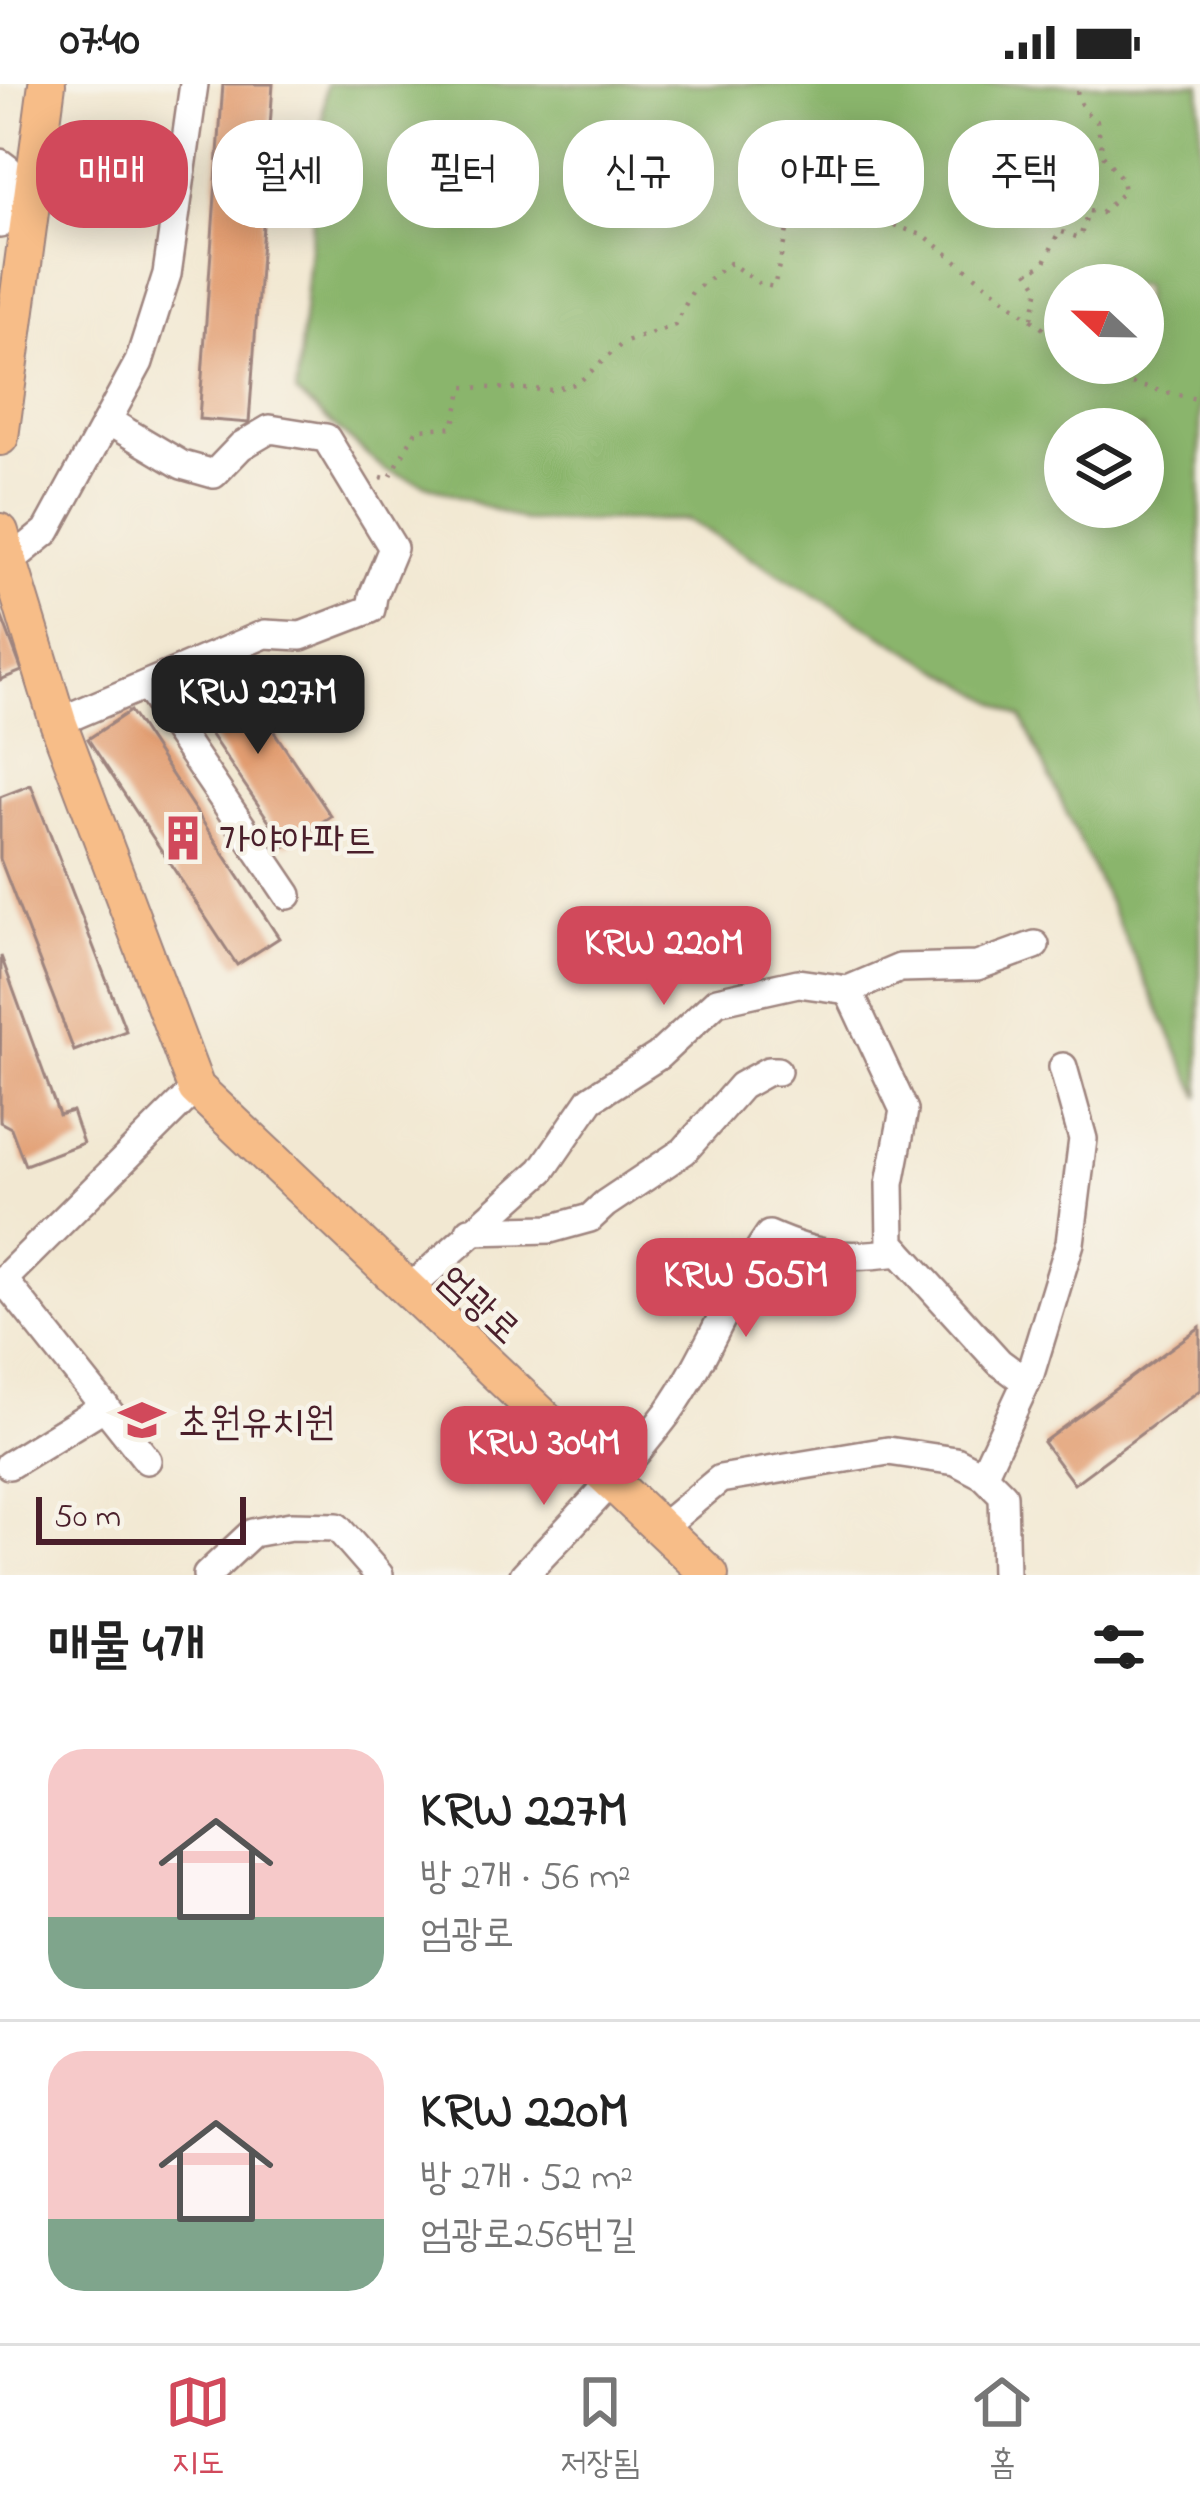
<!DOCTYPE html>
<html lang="ko">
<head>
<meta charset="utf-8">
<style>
	:root { --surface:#fff; --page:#f2f2f2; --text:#222; --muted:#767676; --line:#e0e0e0; --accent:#d1495b }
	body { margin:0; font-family:"Indie Flower","Poor Story",sans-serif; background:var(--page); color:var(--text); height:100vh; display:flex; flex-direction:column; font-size:45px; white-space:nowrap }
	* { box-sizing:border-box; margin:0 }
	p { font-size:39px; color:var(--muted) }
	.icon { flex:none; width:66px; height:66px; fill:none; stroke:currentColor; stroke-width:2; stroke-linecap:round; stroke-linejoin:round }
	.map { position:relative; height:1491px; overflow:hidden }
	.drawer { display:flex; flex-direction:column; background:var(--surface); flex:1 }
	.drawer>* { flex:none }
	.hud { position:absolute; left:36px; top:36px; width:1128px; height:108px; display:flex; gap:24px }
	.needle { width:78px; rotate:292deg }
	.tools { position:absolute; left:1044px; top:180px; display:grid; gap:24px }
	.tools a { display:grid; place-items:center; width:120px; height:120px; border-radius:50%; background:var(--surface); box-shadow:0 6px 30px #0003; font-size:60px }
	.scale { position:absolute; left:36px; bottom:30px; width:210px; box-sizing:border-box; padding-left:12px; border:6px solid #4a1f2b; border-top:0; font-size:33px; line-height:42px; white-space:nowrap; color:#4a1f2b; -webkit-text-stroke:9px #f7f3e8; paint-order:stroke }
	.price { position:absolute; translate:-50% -102px; padding:0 27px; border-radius:24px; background:var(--accent); color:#fff; font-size:39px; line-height:78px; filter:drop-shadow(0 3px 6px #0008) }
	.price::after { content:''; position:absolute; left:50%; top:72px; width:36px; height:27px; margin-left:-18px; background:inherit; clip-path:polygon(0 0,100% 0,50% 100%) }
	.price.selected { background:#222; color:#fff }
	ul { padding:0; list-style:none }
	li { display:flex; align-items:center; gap:36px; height:300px; padding:0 48px }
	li+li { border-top:3px solid var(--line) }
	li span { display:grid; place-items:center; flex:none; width:336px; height:240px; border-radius:36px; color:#555 }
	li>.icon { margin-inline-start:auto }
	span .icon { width:144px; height:144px; fill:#fffc; stroke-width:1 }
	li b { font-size:51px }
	h2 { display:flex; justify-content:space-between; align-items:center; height:144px; padding:0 48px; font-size:51px }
	.tag { padding:0 42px; border-radius:48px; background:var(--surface); box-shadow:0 6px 30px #0003; font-size:42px; line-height:108px }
	.tag.selected { background:var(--accent); color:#fff }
	.status { display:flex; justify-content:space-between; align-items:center; height:84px; padding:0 60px; background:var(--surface); direction:ltr }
	.status svg { height:33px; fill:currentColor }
	.tabs { display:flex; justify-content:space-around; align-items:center; height:168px; border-top:3px solid var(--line); background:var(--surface); font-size:33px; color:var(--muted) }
	.tabs a { display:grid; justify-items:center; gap:6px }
	.tabs .selected { color:var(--accent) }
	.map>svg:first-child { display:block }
</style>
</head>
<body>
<div class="status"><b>07:40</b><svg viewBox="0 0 49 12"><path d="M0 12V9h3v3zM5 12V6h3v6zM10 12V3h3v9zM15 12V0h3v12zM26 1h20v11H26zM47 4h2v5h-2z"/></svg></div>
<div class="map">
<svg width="1200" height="1491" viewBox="0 0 1200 1491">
	<rect width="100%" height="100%" fill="#f7f3e8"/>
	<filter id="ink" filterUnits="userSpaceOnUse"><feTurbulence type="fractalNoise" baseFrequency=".00833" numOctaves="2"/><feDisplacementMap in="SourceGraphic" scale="24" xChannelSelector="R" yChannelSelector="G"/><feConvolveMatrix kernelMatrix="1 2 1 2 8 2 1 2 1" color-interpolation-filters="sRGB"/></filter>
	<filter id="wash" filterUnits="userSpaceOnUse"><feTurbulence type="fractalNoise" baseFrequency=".004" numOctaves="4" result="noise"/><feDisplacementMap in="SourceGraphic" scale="48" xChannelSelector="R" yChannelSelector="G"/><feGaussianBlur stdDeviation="2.7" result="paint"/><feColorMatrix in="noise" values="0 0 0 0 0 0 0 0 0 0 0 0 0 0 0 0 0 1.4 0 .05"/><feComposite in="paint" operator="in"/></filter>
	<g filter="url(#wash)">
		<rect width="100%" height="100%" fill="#f2e8d2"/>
		<path fill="#8ab56c" stroke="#6a6a4c" stroke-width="3" fill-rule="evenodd" d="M326,0h874v1014l-178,-380 -334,-198 -164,1 -139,-51 -89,-77zM1065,201h78v78h-78zM1065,345h78v78h-78z"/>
		<g id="blocks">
			<g fill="#e29d71">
				<path d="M223,0h50l-24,339 -50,-4z"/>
				<path d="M0,528l22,59 -22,9z"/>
				<path d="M231,584l100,148 -45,30 -100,-148z"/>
				<path d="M130,627l149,227 -42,27 -149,-226z"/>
				<path d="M31,701l95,246 -52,20 -74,-192v-62z"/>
				<path d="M1,872l58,159 13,-4 11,32 -58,22 -14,-37 -11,-6z"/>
				<path d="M1200,1243v63l-126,94 -31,-42z"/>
			</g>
		</g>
	</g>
	<g filter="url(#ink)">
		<use href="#blocks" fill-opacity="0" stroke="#9e847e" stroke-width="3"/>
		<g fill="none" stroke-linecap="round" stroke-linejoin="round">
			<g stroke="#9e847e" stroke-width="32">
				<g id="minor">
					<path d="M0,79l8,6 -8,55"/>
					<path d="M9,478l38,-31 92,-169 28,-88 27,-190"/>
					<path d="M146,601l142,210"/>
					<path d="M58,638l207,-88 36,2 70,-27 2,-13 20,-48 -67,-110 -56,-9 -29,17 -27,28 -32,-9 -74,-44"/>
					<path d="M848,906l56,120 -14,74 1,59 108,119 27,20"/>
					<path d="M470,1147l80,-2 40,-11 15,-14 79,-53 57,-65 27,-15h9"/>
					<path d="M3,1195l144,181"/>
					<path d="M0,1199l196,-195"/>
					<path d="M407,1207l135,-121 49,-71 67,-43 59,-55 81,-18 50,7 52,-22 77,-2 58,-21"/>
					<path d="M9,1381l96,-59"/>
					<path d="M983,1391l47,-101 40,-131 13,-104 -20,-72"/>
					<path d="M660,1445l60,-50 168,-28 68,10 27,14 20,20 2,80"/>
					<path d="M207,1491l45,-42 39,-7 46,1 42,48"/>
					<path d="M524,1491c49,-52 100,-104 143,-161 40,-56 63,-123 102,-179 50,22 77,24 130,17"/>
				</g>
			</g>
			<g stroke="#9e847e" stroke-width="40">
				<g id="major">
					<path d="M0,353l47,-353"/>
					<path d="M0,448l58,190 138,366 514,487"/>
				</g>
			</g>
			<g stroke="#9e847e" stroke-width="4.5" stroke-dasharray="3 9" stroke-linecap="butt">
				<path d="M1032,234l7,-30 -11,-17 16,-7 15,-33 21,7 8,-27 13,2 23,-21 -2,-13 -19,-24 -6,-34c-13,-8 -21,-21 -20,-37"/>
				<path d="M1090,279l24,17 86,20"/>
				<path d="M381,393l8,2 28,-50 36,-2 10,-40 89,3 26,-7 45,-40 52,-18 17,-33 38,-29 30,21 14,3 18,-78 20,-5 27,2 86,30 140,110"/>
			</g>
			<use href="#minor" stroke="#fff" stroke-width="27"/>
			<use href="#major" stroke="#f7bd88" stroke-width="36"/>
		</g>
	</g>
	<defs>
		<g id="building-bare" transform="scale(3.6)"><path d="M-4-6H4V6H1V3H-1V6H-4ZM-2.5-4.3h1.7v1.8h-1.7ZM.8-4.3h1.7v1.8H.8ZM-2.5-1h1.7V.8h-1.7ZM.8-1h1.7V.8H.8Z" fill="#d1495b" stroke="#f7f3e8" stroke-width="2.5" paint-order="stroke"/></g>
		<g id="school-bare" transform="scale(3.6)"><path d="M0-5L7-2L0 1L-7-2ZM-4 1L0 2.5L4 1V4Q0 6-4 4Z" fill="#d1495b" stroke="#f7f3e8" stroke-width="2.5" paint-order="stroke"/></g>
	</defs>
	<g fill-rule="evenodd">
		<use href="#building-bare" x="183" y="754"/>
		<use href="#school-bare" x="142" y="1336"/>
	</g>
	<g text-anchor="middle" stroke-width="9" stroke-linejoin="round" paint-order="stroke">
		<g font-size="39" fill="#4a1f2b" stroke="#f7f3e8" text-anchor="start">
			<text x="219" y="768">가야아파트</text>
			<text x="178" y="1350">초원유치원</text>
		</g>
		<g font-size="39" fill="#4a1f2b" stroke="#f7f3e8">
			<text transform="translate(481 1219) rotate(43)" y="14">엄광로</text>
		</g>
	</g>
</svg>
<div class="tools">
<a><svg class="needle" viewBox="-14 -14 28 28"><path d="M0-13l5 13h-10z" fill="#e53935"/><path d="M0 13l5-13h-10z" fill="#767676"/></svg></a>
<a><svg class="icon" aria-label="layers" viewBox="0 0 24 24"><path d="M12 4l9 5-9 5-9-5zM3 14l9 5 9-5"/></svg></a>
</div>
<div class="scale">50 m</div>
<b class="price selected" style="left:258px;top:673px">KRW 227M</b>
<b class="price" style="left:664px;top:924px">KRW 220M</b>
<b class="price" style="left:746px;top:1256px">KRW 505M</b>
<b class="price" style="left:544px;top:1424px">KRW 304M</b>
<div class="hud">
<a class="tag selected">매매</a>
<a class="tag">월세</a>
<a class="tag">필터</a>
<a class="tag">신규</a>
<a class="tag">아파트</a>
<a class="tag">주택</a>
</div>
</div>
<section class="drawer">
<h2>매물 4개<svg class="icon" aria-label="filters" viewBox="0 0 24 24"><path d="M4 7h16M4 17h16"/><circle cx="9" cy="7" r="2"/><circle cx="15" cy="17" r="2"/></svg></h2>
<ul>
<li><span style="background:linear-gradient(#f6c9c9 70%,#7fa58c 0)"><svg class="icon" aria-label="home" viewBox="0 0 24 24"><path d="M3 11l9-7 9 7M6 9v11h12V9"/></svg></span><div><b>KRW 227M</b><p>방 2개 · 56 m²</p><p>엄광로</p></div></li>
<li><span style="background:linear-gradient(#f6c9c9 70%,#7fa58c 0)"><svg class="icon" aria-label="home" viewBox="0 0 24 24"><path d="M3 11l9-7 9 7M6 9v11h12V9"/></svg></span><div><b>KRW 220M</b><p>방 2개 · 52 m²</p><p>엄광로256번길</p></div></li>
</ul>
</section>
<nav class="tabs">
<a class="selected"><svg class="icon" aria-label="map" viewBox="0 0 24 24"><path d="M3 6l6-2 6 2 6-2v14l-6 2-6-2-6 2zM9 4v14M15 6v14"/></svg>지도</a>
<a><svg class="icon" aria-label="saved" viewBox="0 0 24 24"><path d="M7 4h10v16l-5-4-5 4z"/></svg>저장됨</a>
<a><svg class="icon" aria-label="home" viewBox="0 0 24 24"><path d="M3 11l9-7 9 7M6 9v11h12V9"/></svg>홈</a>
</nav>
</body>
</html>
